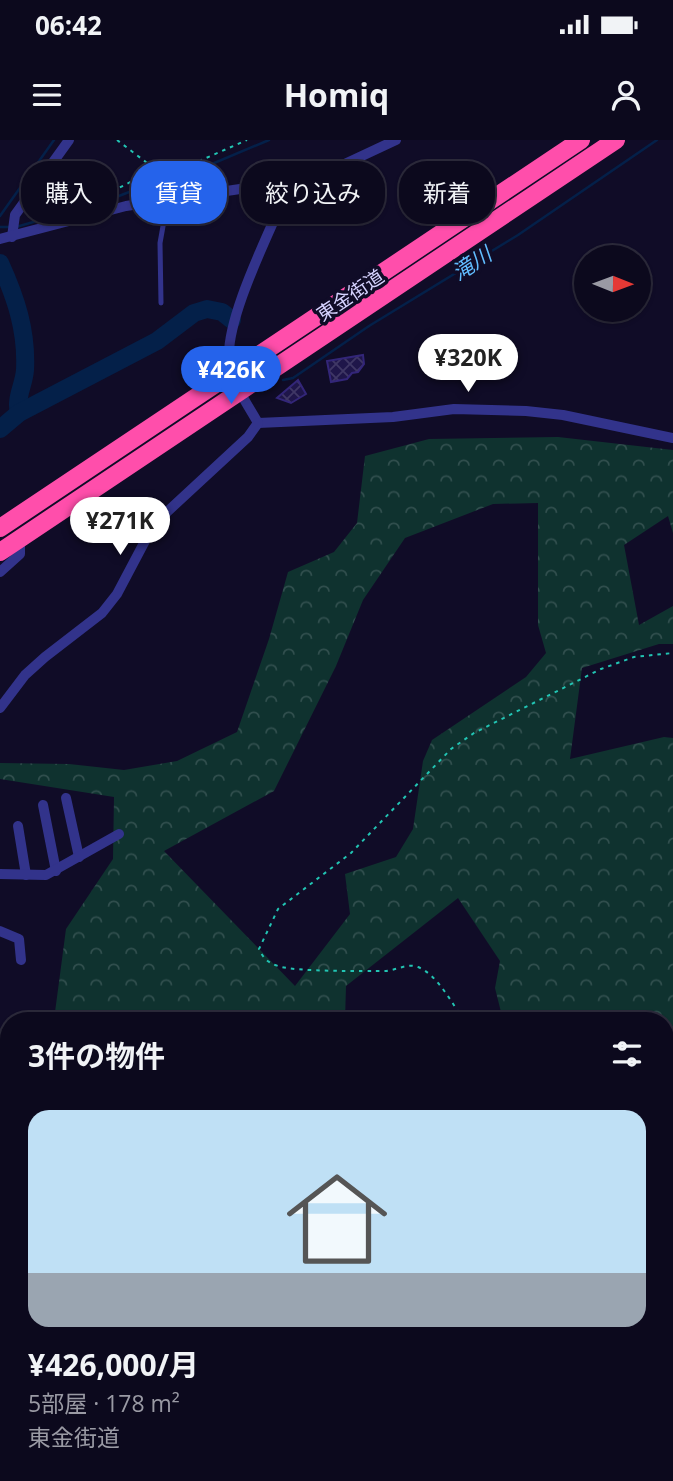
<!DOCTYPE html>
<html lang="ja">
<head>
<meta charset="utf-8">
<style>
	:root { --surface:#0c091d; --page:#1a172a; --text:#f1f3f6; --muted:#9a9aa4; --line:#2c2a3b; --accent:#2563eb }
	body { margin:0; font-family:"Open Sans","Noto Sans JP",sans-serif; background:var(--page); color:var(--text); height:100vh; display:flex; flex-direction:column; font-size:26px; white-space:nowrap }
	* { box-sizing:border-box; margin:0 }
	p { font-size:23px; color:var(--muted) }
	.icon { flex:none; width:38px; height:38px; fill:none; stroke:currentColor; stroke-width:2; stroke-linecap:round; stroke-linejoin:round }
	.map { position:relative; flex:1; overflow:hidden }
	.panel { position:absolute; left:0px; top:872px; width:674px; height:471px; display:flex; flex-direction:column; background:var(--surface); border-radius:28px 28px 0 0; box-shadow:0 2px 5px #0004,0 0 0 2px var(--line) }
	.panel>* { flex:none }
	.top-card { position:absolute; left:21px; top:21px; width:632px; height:63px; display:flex; gap:14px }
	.needle { width:46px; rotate:91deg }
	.buttons { position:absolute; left:574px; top:105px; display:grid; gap:14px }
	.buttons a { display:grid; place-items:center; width:77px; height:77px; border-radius:50%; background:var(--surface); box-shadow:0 2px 5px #0004,0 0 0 2px var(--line); font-size:35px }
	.price { position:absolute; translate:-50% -60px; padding:0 16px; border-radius:24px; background:#fff; color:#222; font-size:23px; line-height:46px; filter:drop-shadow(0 2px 4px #0008) }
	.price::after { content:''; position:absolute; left:50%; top:42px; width:21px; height:16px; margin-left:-10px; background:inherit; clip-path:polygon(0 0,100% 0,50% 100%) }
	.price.on { background:var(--accent); color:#fff }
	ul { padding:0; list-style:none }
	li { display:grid; align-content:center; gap:14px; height:371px; padding:0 28px }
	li+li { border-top:2px solid var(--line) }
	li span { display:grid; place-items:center; height:217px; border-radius:21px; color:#555 }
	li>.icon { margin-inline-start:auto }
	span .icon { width:126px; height:126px; fill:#fffc; stroke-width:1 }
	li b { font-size:30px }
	h2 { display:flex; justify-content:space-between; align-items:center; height:84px; padding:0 28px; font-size:30px }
	.pill { padding:0 24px; border-radius:28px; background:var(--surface); box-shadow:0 2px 5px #0004,0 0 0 2px var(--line); font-size:24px; line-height:63px }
	.pill.on { background:var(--accent); color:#fff }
	.status { display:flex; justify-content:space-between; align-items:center; height:49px; padding:0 35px; background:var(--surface); direction:ltr }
	.status svg { height:19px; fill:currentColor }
	header { display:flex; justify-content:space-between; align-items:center; height:91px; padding:0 28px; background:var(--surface); font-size:32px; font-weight:700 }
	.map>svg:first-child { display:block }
</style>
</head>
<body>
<div class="status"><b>06:42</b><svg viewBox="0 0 49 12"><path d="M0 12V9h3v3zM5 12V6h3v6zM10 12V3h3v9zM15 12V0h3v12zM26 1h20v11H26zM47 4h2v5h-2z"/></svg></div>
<header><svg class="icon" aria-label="menu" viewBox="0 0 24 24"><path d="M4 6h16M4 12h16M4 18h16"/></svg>Homiq<svg class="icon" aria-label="person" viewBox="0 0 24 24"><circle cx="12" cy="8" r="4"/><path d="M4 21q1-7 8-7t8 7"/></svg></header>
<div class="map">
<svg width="673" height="1341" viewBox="0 0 673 1341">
	<defs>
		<pattern id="forest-crowns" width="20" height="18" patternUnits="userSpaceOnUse" patternTransform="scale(1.75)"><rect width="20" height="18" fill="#0f322f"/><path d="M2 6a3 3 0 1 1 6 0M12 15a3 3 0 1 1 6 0" fill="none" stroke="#314f4e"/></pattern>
		<pattern id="building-cross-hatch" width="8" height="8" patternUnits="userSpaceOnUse" patternTransform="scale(1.75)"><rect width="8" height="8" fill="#1f164a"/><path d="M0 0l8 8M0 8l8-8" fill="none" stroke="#3f3765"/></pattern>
	</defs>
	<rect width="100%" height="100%" fill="#100c27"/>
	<g fill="url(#forest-crowns)" fill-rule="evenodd">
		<path d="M558,297l115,13v83l-5,-17 -44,29 15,80 34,-19v38h-14l-77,24 -12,91 94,-22 9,1v477l-8,22v-217h-162l-8,-32 5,-27 -42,-63 -112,88 -1,34h-291l12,-91 47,-70 1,-62 -114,-18v-16l69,1 55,6 53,-9 60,-29 32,-93 19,-67 46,-20 23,-29 8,-67 64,-17zM538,363v122l8,28 -20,24 -94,63 -9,21 -10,68 -17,28 -51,17 5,40 -55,72 -131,-135 110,-60 62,-125 27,-66 42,-62 88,-34z"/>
		<path d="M9,978v137l-9,8v-136h5z"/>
		<path d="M9,1196v138h167l-10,7h-166v-143z"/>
	</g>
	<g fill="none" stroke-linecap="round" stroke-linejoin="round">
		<g stroke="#042049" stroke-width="2.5">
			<path d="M0,76l54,-76"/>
			<path d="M0,87h9"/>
			<path d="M16,87l90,-26 67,-26 8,2 88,-37"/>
			<path d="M283,240l10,-2 76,-52 149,-91 139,-95"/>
		</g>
		<g stroke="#042049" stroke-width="18">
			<path d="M0,123c16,35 27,68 25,107 -1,15 -10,28 -6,43"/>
			<path d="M0,289l19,-16 138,-72 37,-28 13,-4 15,3 10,8"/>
		</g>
	</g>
	<g fill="url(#building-cross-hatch)" stroke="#332679" stroke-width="2">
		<path d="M462,40l5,9 -15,11 -6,-12z"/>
		<path d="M363,215l1,9 -6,8 -6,1 -5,6 -16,3 -4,-21z"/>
		<path d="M298,240l8,14 -15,9 -14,-5z"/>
	</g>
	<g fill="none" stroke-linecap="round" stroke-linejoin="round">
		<g stroke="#22c4b3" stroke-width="2" stroke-dasharray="3.5 5" stroke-linecap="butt">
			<path d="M117,0l38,29"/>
			<path d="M30,72l79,-19 47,-24h25l66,-29"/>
			<path d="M464,880c-12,-16 -26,-45 -46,-53 -11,-4 -21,3 -32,4 -21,0 -91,1 -108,-5 -10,-3 -15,-8 -19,-17l19,-40 73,-56 100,-104 23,-16 127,-64 33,-12 39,-4"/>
			<path d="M665,1089l8,10"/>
		</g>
		<path stroke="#32338b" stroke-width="5" d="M161,163l-1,-60 5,-28 -2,-14"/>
		<g stroke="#32338b" stroke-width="10">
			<path d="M12,97l3,-22 54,-75"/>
			<path d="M0,99l126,-33 114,-17 47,2 109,-51"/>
			<path d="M258,283l135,-6 61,-8 72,2 37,4 110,23"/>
			<path d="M258,283c-10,-18 -24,-37 -28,-58 -9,-38 41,-136 57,-174"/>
			<path d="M0,432l20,-18v-16"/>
			<path d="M0,568l25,-33 20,-18 57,-44 15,-19 37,-70 94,-87 10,-14"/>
			<path d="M66,658l13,59"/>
			<path d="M43,665l13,66"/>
			<path d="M18,686l8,49"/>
			<path d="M0,734l46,1 73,-41"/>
			<path d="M0,791l19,8 2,21"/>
			<path d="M257,1334l2,7"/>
			<path d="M314,1334l2,7"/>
			<path d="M453,1334l2,7"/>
			<path d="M216,1341l19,-7"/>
			<path d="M384,1341l27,-7"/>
		</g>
		<g stroke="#ff4eab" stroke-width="18">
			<path d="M0,388l581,-388"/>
			<path d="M0,412l616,-412"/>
		</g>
	</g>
	<g text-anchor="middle" stroke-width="7" stroke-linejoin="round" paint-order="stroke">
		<g font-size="19" fill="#d6d3ff" stroke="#100c27">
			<text transform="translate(350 155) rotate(-34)" y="7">東金街道</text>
		</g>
		<g font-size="21" font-style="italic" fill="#61bdff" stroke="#100c27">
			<text transform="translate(472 124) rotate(-33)" y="7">滝川</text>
		</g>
	</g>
</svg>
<div class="buttons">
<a><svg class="needle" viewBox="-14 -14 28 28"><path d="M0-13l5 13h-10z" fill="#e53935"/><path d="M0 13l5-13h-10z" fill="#9a9aa4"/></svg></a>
</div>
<b class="price" style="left:468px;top:254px">¥320K</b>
<b class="price on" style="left:231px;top:266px">¥426K</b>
<b class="price" style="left:120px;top:417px">¥271K</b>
<div class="top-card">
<a class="pill">購入</a>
<a class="pill on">賃貸</a>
<a class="pill">絞り込み</a>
<a class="pill">新着</a>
</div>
<section class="panel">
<h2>3件の物件<svg class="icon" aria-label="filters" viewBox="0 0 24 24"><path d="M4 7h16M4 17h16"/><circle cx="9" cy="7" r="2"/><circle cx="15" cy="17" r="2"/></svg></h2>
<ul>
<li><span style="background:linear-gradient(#bfe0f5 75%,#9aa5b1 0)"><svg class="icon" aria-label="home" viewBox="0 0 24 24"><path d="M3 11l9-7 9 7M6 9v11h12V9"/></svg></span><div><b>¥426,000/月</b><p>5部屋 · 178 m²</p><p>東金街道</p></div></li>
</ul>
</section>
</div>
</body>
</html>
